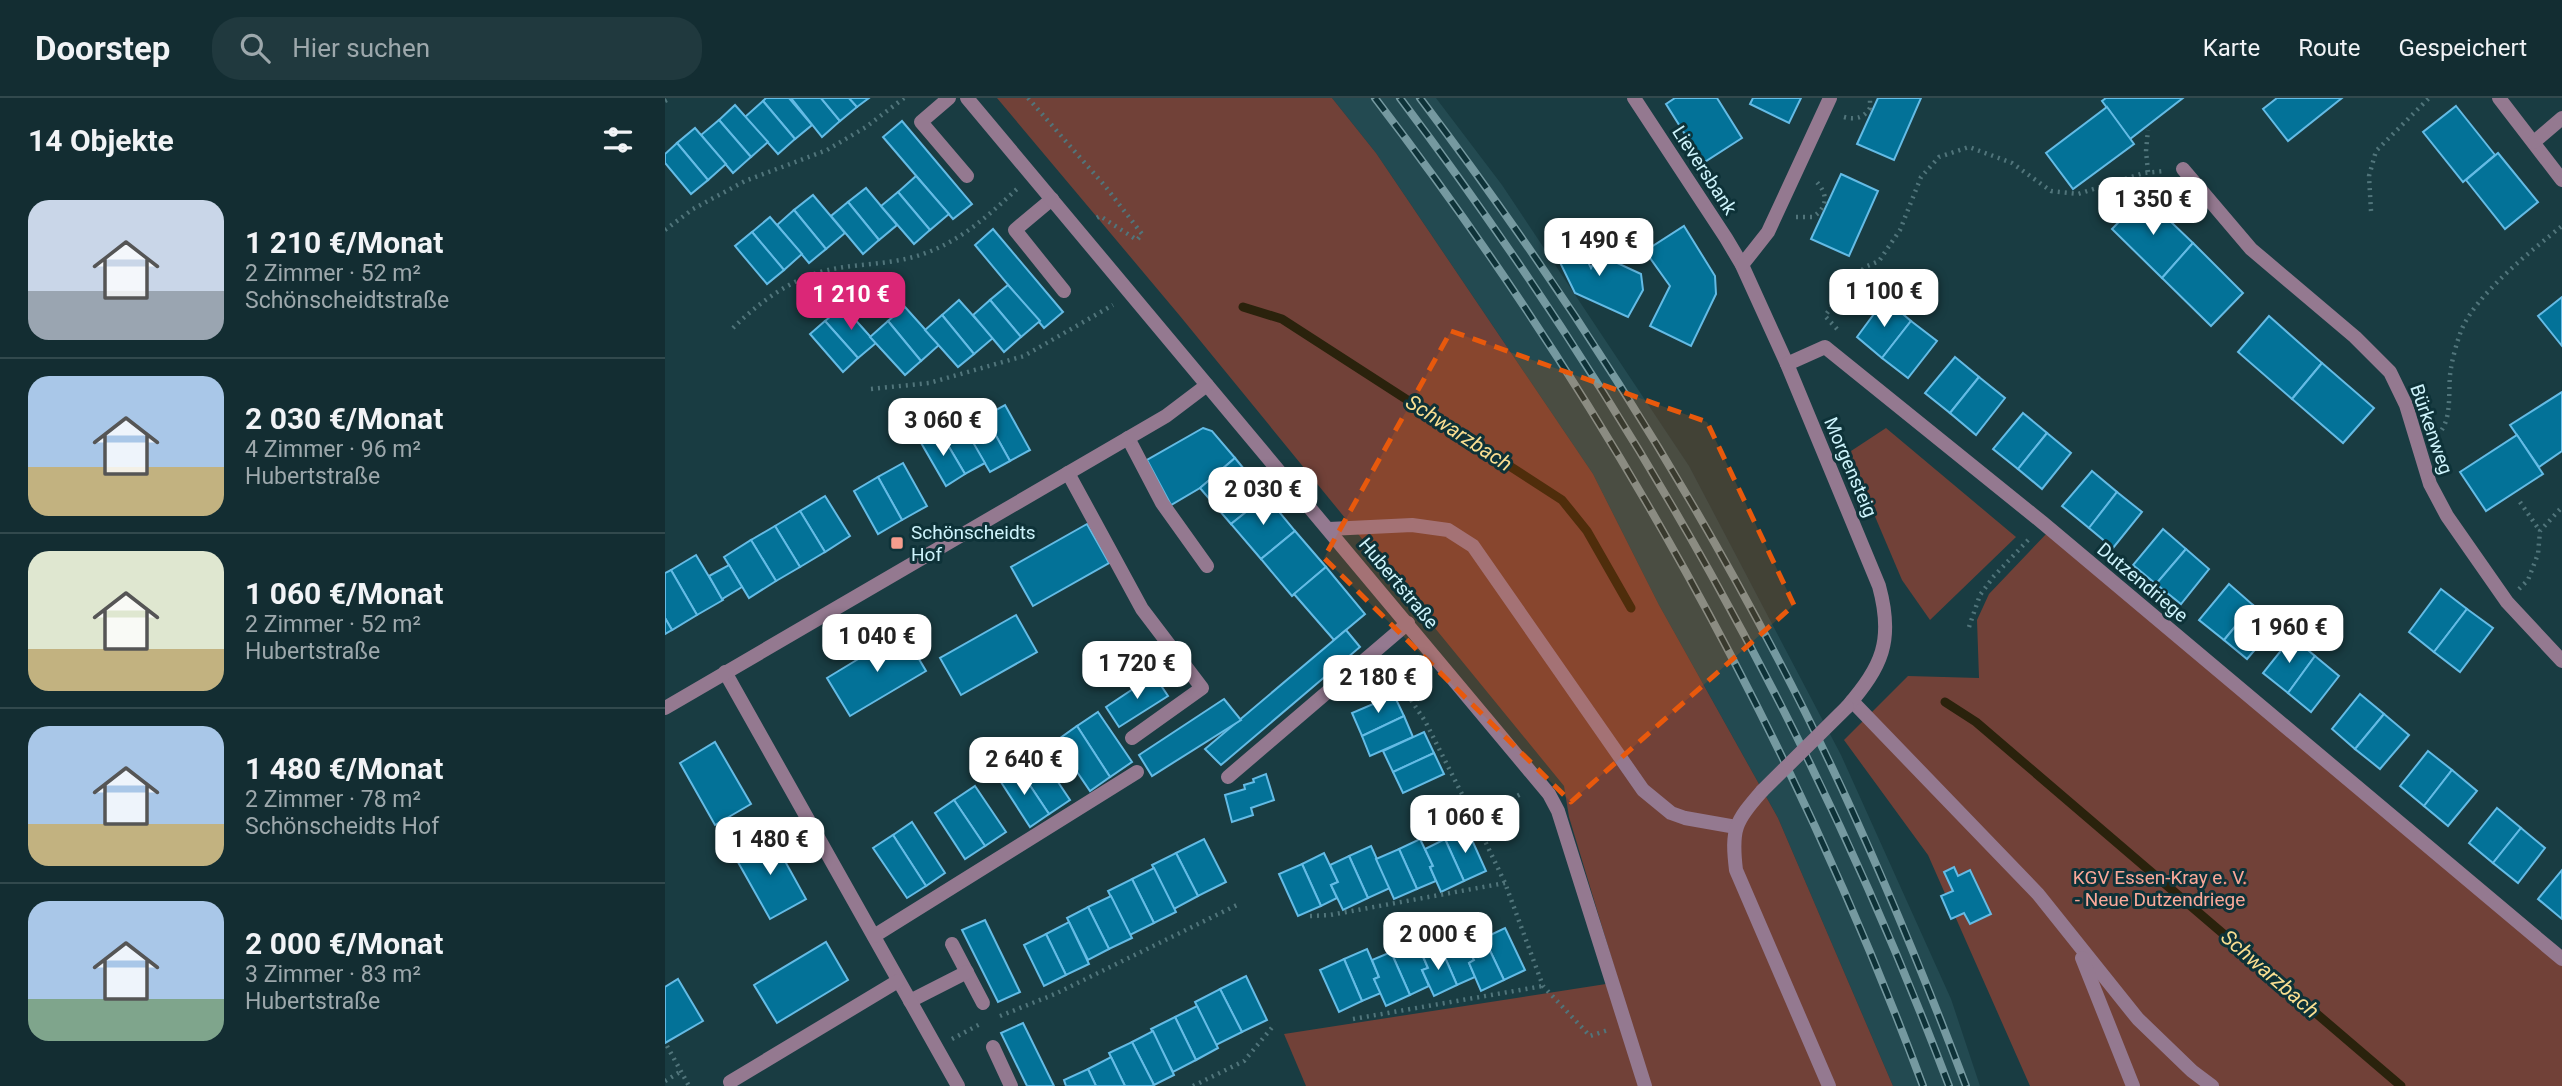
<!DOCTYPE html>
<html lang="de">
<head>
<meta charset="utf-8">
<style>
	:root { --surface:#132d32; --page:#20393e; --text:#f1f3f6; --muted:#9da8ac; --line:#32494d; --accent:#db2777 }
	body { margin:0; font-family:Roboto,sans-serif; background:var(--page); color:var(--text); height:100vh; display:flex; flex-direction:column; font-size:26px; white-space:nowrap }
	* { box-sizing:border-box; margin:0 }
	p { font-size:23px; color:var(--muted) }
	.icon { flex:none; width:38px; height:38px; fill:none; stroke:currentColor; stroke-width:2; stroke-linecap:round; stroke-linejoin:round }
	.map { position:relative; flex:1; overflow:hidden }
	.sheet { display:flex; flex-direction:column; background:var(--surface); width:665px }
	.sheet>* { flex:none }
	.price { position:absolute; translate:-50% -60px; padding:0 16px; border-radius:14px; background:#fff; color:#222; font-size:23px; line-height:46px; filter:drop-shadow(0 2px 4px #0008) }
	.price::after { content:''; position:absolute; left:50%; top:42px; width:21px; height:16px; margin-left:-10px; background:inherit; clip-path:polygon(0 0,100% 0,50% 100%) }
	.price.selected { background:var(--accent); color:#fff }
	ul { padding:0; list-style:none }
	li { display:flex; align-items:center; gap:21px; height:175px; padding:0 28px }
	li+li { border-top:2px solid var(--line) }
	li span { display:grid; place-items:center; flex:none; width:196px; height:140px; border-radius:21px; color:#555 }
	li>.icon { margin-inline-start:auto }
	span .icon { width:84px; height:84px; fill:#fffc; stroke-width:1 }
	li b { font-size:30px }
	h2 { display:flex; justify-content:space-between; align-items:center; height:84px; padding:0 28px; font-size:30px }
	header { display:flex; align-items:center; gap:42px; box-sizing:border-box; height:98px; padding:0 35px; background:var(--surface); border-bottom:2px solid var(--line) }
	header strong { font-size:33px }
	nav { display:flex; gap:38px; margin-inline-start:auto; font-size:24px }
	.search { width:490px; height:63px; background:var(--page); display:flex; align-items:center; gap:18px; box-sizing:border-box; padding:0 24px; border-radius:28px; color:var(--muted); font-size:26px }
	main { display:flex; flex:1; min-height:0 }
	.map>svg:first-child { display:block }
</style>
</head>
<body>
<header>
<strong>Doorstep</strong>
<div class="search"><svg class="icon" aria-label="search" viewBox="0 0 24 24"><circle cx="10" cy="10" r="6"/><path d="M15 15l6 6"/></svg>Hier suchen</div>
<nav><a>Karte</a><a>Route</a><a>Gespeichert</a></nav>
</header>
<main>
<section class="sheet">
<h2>14 Objekte<svg class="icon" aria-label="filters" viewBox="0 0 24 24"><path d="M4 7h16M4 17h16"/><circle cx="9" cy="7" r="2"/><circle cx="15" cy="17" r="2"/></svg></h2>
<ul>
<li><span style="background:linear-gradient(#c9d6e8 65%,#9aa5b1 0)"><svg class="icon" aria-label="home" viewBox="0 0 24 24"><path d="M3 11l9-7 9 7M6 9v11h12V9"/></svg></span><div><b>1 210 €/Monat</b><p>2 Zimmer · 52 m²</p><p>Schönscheidtstraße</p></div></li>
<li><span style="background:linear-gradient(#a9c7e8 65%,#c2b280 0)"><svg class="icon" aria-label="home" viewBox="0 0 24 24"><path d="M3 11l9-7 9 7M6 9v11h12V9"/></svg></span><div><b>2 030 €/Monat</b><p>4 Zimmer · 96 m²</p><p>Hubertstraße</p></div></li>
<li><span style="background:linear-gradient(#dfe7d0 70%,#c2b280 0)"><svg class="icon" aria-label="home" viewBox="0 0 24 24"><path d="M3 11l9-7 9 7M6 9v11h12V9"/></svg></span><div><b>1 060 €/Monat</b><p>2 Zimmer · 52 m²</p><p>Hubertstraße</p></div></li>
<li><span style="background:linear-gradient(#a9c7e8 70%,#c2b280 0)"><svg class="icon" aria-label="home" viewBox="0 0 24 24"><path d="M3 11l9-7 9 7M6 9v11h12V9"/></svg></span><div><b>1 480 €/Monat</b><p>2 Zimmer · 78 m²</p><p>Schönscheidts Hof</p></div></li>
<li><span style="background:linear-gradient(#a9c7e8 70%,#7fa58c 0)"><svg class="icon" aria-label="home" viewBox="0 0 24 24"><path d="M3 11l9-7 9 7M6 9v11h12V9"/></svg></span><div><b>2 000 €/Monat</b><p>3 Zimmer · 83 m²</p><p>Hubertstraße</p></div></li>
</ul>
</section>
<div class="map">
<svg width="1897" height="988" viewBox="0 0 1897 988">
	<rect width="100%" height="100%" fill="#193c42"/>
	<path fill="#234a51" d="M667,0h104l66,87 187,281 152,289 110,244 29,87h-87l-115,-268 -119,-213 -66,-131 -217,-321z"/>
	<g fill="#714138">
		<path d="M332,0h335l44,55 217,321 66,131 119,213 115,268h-243l-81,-269 -5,-31 -384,-470z"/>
		<path d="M1221,330l130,109 -86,83 -28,-40 -54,-127z"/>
		<path d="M1384,433l513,434v121h-532l-102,-231 -84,-115 64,-64 71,2 -2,-58 12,-26z"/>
		<path d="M941,886l34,102h-334l-22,-52z"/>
	</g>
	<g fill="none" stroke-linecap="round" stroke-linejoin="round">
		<g stroke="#2a220c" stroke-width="9">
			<path d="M578,209l39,12 280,181 25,31 44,77"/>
			<path d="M1280,604l31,20 425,364"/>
		</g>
	</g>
	<g fill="#037298" stroke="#64bbe5" stroke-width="2">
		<path d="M101,0h23l23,27 -17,14 -32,-38z"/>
		<path d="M126,0h30l19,23 -18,16z"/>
		<path d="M156,0h28l8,9 -17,14z"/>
		<path d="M184,0h20l-12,9z"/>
		<path d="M1010,0h42l25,40 -39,25 -37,-59z"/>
		<path d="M1088,0h48l-12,25 -39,-19z"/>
		<path d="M1213,0h43l-27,62 -37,-16z"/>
		<path d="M1441,0h77l-53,41 -28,-38z"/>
		<path d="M1612,0h65l-54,43 -25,-32z"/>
		<path d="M98,3l32,38 -17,15 -33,-37z"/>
		<path d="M70,7l33,37 -17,15 -32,-37z"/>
		<path d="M1791,8l39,49 -32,27 -40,-50z"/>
		<path d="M1442,9l27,37 -61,45 -27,-36z"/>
		<path d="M54,22l32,37 -18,16 -32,-38z"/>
		<path d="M237,23l70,83 -19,15 -70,-82z"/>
		<path d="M30,30l31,36 -18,16 -31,-37z"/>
		<path d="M12,45l31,37 -17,14 -26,-31v-9z"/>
		<path d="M1833,55l40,49 -33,27 -39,-49z"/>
		<path d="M1176,76l37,17 -29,65 -38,-17z"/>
		<path d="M251,78l33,38 -19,16 -32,-38z"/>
		<path d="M201,90l31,37 -18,15 -31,-38z"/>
		<path d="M233,94l32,38 -16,14 -33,-38z"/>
		<path d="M148,97l32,38 -19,16 -32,-39z"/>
		<path d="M1479,98l49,47 -31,35 -50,-49z"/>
		<path d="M183,104l31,38 -16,14 -32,-38z"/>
		<path d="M129,112l32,39 -17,14 -32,-38z"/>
		<path d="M105,119l32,37 -18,16 -32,-38z"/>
		<path d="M1019,128l31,50 1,18 -25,52 -41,-20 20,-40 -25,-35z"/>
		<path d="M328,131l70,83 -19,16 -69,-83z"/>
		<path d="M87,134l32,38 -17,14 -32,-38z"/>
		<path d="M909,136l17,34 7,-14 43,20 2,16 -15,27 -53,-24 -24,-49z"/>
		<path d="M1528,145l50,50 -32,33 -49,-48z"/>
		<path d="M343,187l32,36 -19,16 -31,-37z"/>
		<path d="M1897,199v49l-24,-30z"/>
		<path d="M1220,201l26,22 -29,37 -25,-21z"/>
		<path d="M294,202l34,38 -19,16 -32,-39z"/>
		<path d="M325,202l31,37 -17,15 -31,-37z"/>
		<path d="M178,208l33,37 -18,15 -33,-37z"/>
		<path d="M240,209l34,38 -18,16 -33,-40z"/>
		<path d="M277,217l32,39 -16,13 -33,-37z"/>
		<path d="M1604,218l53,47 -30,36 -54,-47z"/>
		<path d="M160,223l33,37 -15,14 -33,-38z"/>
		<path d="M223,223l33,40 -16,14 -35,-38z"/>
		<path d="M1246,223l26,20 -29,37 -26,-20z"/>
		<path d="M1290,259l24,20 -29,36 -25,-20z"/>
		<path d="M1657,265l52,45 -31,35 -51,-44z"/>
		<path d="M1314,279l26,21 -29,37 -26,-22z"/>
		<path d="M1897,294v59l-23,16 -29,-42z"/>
		<path d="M340,307l25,45 -20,11 -25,-45z"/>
		<path d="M1358,315l24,20 -29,36 -25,-20z"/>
		<path d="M320,318l25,45 -20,11 -26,-44z"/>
		<path d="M294,320l26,45 -20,11 -26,-44z"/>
		<path d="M538,330l9,3 23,27 -35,30 -29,17 -24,-45z"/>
		<path d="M274,332l26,44 -19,12 -26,-45z"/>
		<path d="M1382,335l24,20 -29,36 -24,-20z"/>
		<path d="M1852,337l26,39 -57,37 -26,-39z"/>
		<path d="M570,360l31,38 -35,28 -31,-36z"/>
		<path d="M238,365l24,43 -25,14 -24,-43z"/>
		<path d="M1427,373l25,21 -28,36 -27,-22z"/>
		<path d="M213,379l24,43 -24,14 -24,-43z"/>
		<path d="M1452,394l25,20 -29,36 -24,-20z"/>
		<path d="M160,398l25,40 -25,16 -25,-41z"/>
		<path d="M601,398l29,35 -34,28 -30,-35z"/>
		<path d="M135,413l25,41 -25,15 -25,-41z"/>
		<path d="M422,426l22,39 -76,43 -22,-39z"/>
		<path d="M110,428l25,41 -24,14 -25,-41z"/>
		<path d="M1498,431l23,20 -30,35 -23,-19z"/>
		<path d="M630,433l31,36 -34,29 -31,-37z"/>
		<path d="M86,442l25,41 -27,17 -25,-41z"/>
		<path d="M1521,451l23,20 -28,35 -25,-20z"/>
		<path d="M31,457l27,45 -26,15 -26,-45z"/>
		<path d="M64,467l13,22 -20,12 -13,-23z"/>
		<path d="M661,469l39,47 -31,26 -40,-46z"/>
		<path d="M6,472l26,45 -25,15 -7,-12v-45z"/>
		<path d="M1564,486l24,21 -29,35 -25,-20z"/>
		<path d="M1776,491l26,20 -33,43 -25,-20z"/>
		<path d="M1588,507l24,19 -30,35 -23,-19z"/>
		<path d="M1802,511l26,19 -33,44 -26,-20z"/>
		<path d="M351,517l21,37 -76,43 -21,-37z"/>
		<path d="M0,520l7,12 -7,4z"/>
		<path d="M681,532l14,17 -139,118 -16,-16z"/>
		<path d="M238,534l23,39 -76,45 -23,-38z"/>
		<path d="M1627,539l23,19 -27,37 -25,-20z"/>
		<path d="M1650,558l24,20 -28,36 -23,-19z"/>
		<path d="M489,577l14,21 -49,31 -13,-20z"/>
		<path d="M1695,596l24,20 -29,35 -23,-20z"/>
		<path d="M729,597l10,21 -42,20 -10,-23z"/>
		<path d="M559,601l17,21 -89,56 -13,-21z"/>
		<path d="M433,614l34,50 -22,15 -33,-51z"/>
		<path d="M1719,616l25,21 -29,34 -25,-20z"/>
		<path d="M739,618l9,21 -43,19 -8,-20z"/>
		<path d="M412,628l33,51 -20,14 -34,-50z"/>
		<path d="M759,634l10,21 -41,19 -10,-21z"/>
		<path d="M50,644l36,62 -36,21 -35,-62z"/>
		<path d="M1763,653l24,19 -28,36 -24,-20z"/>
		<path d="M373,654l32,48 -21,14 -32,-48z"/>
		<path d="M769,655l10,21 -41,19 -10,-21z"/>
		<path d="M352,668l32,48 -19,13 -31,-48z"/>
		<path d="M1787,672l25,21 -29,35 -24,-20z"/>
		<path d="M601,676l8,26 -23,8 2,7 -21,7 -7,-27 20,-6 -1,-4 10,-3 -1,-3z"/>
		<path d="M310,688l31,46 -21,14 -31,-46z"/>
		<path d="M289,702l31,46 -20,13 -30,-46z"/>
		<path d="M1832,710l24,20 -28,35 -24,-20z"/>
		<path d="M247,724l33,51 -19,13 -33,-51z"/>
		<path d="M1856,730l24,20 -27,35 -25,-20z"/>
		<path d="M802,731l19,42 -22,10 -19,-42z"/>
		<path d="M105,736l36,65 -36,20 -36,-64z"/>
		<path d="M228,737l33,51 -19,12 -34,-50z"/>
		<path d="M539,741l22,43 -28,14 -22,-43z"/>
		<path d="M755,741l13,27 -3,1 6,14 -19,8 -18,-40z"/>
		<path d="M780,741l19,42 -23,11 -11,-25 3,-1 -8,-17z"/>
		<path d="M706,748l19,42 -22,10 -19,-42z"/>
		<path d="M734,751l18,40 -23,10 -18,-40z"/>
		<path d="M511,755l22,43 -24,13 -22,-44z"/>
		<path d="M659,755l14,29 -7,3 6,13 -16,8 -19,-42z"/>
		<path d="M684,758l19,42 -25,12 -12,-25 7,-3 -8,-17z"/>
		<path d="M637,766l19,42 -23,10 -19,-42z"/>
		<path d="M1289,769l4,9 12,-6 21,44 -21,10 -6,-11 -13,6 -10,-23 12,-5 -9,-19z"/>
		<path d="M489,770l22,44 -22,11 -22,-44z"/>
		<path d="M1897,772v49l-24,-20z"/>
		<path d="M467,781l22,44 -24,12 -22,-44z"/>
		<path d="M446,798l21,42 -23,11 -21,-42z"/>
		<path d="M423,809l21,42 -21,11 -21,-42z"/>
		<path d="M320,822l35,72 -22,10 -36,-72z"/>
		<path d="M404,824l20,42 -23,11 -20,-41z"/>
		<path d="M840,830l20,42 -21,10 -20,-42z"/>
		<path d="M381,836l20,41 -22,11 -20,-41z"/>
		<path d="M798,838l11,24 -5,3 6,14 -18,8 -17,-39z"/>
		<path d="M819,840l20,42 -23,11 -12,-28 5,-3 -7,-14z"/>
		<path d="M751,843l12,27 -6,2 7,16 -19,9 -19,-43z"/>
		<path d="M161,844l22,38 -71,43 -23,-38z"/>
		<path d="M775,848l17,39 -23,11 -12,-26 6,-2 -6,-14z"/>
		<path d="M702,851l12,28 -5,2 7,14 -19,8 -18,-42z"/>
		<path d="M726,854l19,43 -24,11 -12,-27 5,-2 -7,-17z"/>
		<path d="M679,861l18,42 -23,11 -19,-42z"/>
		<path d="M581,878l21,44 -25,12 -22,-43z"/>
		<path d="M13,881l25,42 -38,22v-56z"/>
		<path d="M555,891l22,43 -26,13 -21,-43z"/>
		<path d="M532,908l21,42 -22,12 -21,-43z"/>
		<path d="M510,919l21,43 -23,12 -22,-43z"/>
		<path d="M358,925l31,63h-27l-26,-53z"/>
		<path d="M488,933l21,44 -20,10 -22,-43z"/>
		<path d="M467,944l22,43 -2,1h-27l-16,-33z"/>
		<path d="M446,959l14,29h-29l-8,-17z"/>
		<path d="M423,971l8,17h-30l-2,-6z"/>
	</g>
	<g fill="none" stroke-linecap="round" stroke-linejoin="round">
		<g stroke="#51757b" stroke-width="4.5" stroke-dasharray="2 5" stroke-linecap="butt">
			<path d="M363,0l77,88 37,48 -5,6 -37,-24 -7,4"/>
			<path d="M0,3l6,-3"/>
			<path d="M1179,19c11,3 20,1 26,-9v-10"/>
			<path d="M1483,74l-2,-21 2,-21"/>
			<path d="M1706,113l-2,-35 7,-25 53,-53"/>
			<path d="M1131,119h17c16,-11 15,-24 1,-38"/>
			<path d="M0,132l28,-21 52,-28 82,-31 39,-23 38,-29"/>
			<path d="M68,230c25,-25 59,-50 95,-58 31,-7 64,-5 95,-16 38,-13 66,-39 95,-66"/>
			<path d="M1172,231l-12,-13 16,-23 24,-26 14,-6 21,-31 21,-53 18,-20 30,-10 43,16 39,28 27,3 66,-21 20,-2"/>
			<path d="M206,291l58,-6 95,-27 89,-51"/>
			<path d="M1772,337c17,-14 10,-47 14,-67 2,-12 6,-26 10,-37 14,-36 71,-81 101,-105"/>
			<path d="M1855,404l20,29"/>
			<path d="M1854,491l9,-9 10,-26 2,-23 22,-24"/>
			<path d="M1304,529l11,-32 14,-19 37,-39"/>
			<path d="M723,567l37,56 49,97 31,65 38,103 47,50 18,-6"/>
			<path d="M809,720l49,-25"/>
			<path d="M645,818l20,-1 175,-32"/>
			<path d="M335,918l55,-22 182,-89"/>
			<path d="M688,921l190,-33"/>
			<path d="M287,941l30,-16"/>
			<path d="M2,948l22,40"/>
			<path d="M0,983l15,-9"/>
			<path d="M528,988l51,-25 31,-37"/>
		</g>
		<g stroke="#947990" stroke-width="14">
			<path d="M284,0l-28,24 46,54"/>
			<path d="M387,101l-37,31 49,61"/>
			<path d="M463,340l34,65 45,63"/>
			<path d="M403,375l74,136 60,79 -70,50"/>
			<path d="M1187,603l186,193 100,125 54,52 20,15"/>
			<path d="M563,679l180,-154"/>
			<path d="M287,846l31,59"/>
			<path d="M1417,860l51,128"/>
			<path d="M245,903l57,-29"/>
			<path d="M328,949l18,39"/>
		</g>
		<g stroke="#947990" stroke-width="14">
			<path d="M969,0l92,140 16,27 45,99 92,222c15,55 3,80 -32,121"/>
			<path d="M1834,0l63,82"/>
			<path d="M1869,44l28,-24"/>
			<path d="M1518,71l68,80 104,88 35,35 16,33 24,79 17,32 60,86 55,59"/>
			<path d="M1077,167l26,-33 62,-134"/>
			<path d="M1122,266l38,-17 218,176 519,436"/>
			<path d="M664,431l83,-4 36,5 25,16 170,244 28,23 14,5 51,9"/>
			<path d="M60,574l233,414"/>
			<path d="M1097,693c-27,31 -31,38 -26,79l93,216"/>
			<path d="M209,838l263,-164"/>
			<path d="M65,984l168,-101"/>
		</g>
		<g stroke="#947990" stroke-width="14">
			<path d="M302,0l582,696 9,17 87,275"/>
			<path d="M0,610l501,-292 41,-31"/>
		</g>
		<g stroke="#7599a0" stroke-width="8">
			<g id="rail">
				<path d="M710,0c230,300 416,634 548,988"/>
				<path d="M735,0c230,306 414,630 549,988"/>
				<path d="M755,0c134,177 255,364 358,561 72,137 133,282 188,427"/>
			</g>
		</g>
		<use href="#rail" stroke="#0e3238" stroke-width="5" stroke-dasharray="16" stroke-linecap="butt"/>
		<path stroke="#947990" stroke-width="14" d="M1097,693l85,-84"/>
	</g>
	<path fill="#e8590c" fill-opacity="0.2" stroke="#e8590c" stroke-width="5" stroke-dasharray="14 9" stroke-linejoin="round" d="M786,233l256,91 87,183 -223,197 -247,-244z"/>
	<rect fill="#f59d8d" stroke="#0e3238" stroke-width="2.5" x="225" y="438" width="14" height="14" rx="3.5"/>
	<g text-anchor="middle" stroke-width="6" stroke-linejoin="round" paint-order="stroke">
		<g font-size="19" fill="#cef4fc" stroke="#0e3238">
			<text transform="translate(1040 72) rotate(57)" y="7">Lieversbank</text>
			<text transform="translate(1767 331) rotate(71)" y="7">Bürkenweg</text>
			<text transform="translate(1186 369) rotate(67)" y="7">Morgensteig</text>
			<text transform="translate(1478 484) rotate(40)" y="7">Dutzendriege</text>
			<text transform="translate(734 485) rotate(50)" y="7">Hubertstraße</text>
		</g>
		<g font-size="19" fill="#cef4fc" stroke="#0e3238" text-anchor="start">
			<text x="246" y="441">Schönscheidts<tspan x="246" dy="22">Hof</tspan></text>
		</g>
		<g font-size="19" fill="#fba899" stroke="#0e3238">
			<text x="1495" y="786">KGV Essen-Kray e. V.<tspan x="1495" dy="22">- Neue Dutzendriege</tspan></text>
		</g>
		<g font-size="21" font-style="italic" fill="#f9de91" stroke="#0e3238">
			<text transform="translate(794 335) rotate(33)" y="7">Schwarzbach</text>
			<text transform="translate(1605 876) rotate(41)" y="7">Schwarzbach</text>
		</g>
	</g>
</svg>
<b class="price" style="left:1488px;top:139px">1 350 €</b>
<b class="price" style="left:934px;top:180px">1 490 €</b>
<b class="price" style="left:1219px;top:231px">1 100 €</b>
<b class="price selected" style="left:186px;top:234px">1 210 €</b>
<b class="price" style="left:278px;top:360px">3 060 €</b>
<b class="price" style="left:598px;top:429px">2 030 €</b>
<b class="price" style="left:1624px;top:567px">1 960 €</b>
<b class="price" style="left:212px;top:576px">1 040 €</b>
<b class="price" style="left:472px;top:603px">1 720 €</b>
<b class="price" style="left:713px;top:617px">2 180 €</b>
<b class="price" style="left:359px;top:699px">2 640 €</b>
<b class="price" style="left:800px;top:757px">1 060 €</b>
<b class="price" style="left:105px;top:779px">1 480 €</b>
<b class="price" style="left:773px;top:874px">2 000 €</b>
</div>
</main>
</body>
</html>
